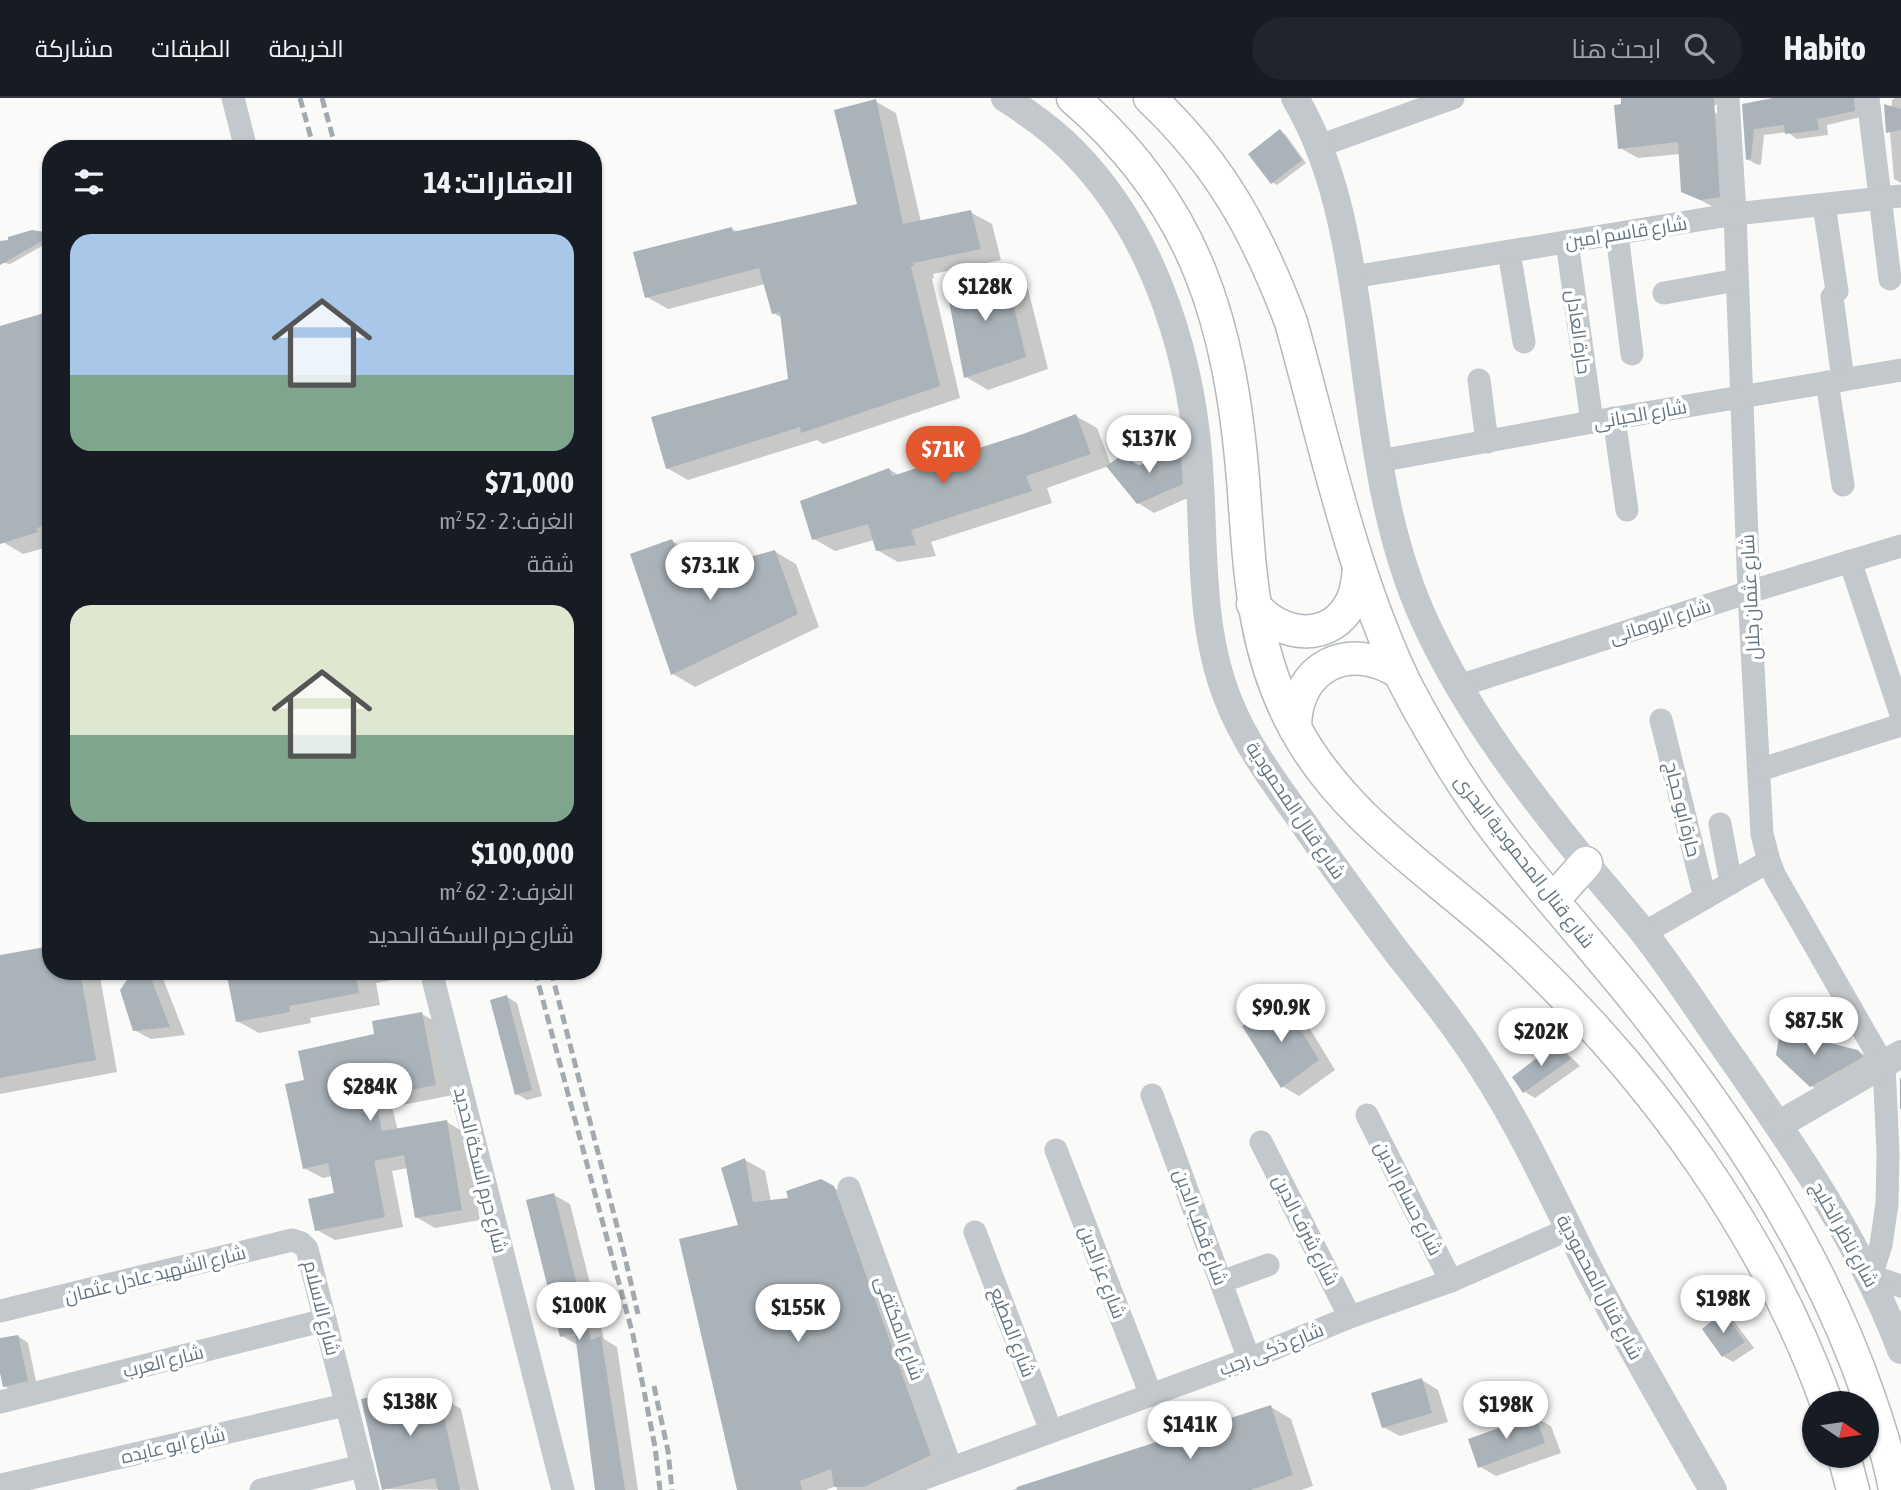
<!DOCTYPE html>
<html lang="ar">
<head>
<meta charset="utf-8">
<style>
	:root { --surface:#171b24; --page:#20242c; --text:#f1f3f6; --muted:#9ea1a6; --line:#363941; --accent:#e4572e }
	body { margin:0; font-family:"Asap Condensed",Cairo,sans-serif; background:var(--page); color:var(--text); direction:rtl; height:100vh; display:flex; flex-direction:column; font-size:26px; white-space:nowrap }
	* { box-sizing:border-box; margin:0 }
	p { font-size:23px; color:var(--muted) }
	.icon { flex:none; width:38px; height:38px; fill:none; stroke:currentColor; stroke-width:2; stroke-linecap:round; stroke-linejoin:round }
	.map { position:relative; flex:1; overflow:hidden; direction:ltr }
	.details { position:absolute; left:42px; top:42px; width:560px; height:840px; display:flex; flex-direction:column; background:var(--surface); border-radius:28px; box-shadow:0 2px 5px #0004; direction:rtl }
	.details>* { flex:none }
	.needle { width:46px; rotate:103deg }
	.fabs { position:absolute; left:1802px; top:1293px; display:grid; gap:14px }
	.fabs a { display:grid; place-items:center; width:77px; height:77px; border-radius:50%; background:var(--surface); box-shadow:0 2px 5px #0004; font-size:35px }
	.price { position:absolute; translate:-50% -60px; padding:0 16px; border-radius:24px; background:#fff; color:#222; font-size:23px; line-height:46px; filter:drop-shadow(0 2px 4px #0008) }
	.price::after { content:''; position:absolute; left:50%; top:42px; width:21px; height:16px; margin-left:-10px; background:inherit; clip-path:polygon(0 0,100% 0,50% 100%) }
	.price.current { background:var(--accent); color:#fff }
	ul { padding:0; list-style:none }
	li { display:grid; align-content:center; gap:14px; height:371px; padding:0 28px }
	li span { display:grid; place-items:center; height:217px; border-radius:21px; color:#555 }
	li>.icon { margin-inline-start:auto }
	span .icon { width:126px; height:126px; fill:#fffc; stroke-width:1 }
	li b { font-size:30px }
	h2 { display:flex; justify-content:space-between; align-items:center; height:84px; padding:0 28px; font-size:30px }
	header { display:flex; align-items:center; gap:42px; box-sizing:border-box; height:98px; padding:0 35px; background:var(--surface); border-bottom:2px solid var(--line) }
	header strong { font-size:33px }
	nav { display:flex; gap:38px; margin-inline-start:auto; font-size:24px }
	.search { width:490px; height:63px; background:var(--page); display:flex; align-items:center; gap:18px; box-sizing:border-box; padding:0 24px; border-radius:38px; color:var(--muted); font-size:26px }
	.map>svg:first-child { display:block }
</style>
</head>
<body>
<header>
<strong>Habito</strong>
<div class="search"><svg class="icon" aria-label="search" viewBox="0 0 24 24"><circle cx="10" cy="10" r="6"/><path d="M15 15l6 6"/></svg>ابحث هنا</div>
<nav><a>الخريطة</a><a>الطبقات</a><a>مشاركة</a></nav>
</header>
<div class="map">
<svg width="1901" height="1392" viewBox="0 0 1901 1392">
	<rect width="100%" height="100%" fill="#fafaf8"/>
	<g fill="#0003">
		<path d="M1623,0h110l-42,17 23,-3 18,10 6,85 -19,3 -36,-19 -3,-37 -42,4 -18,-10z"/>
		<path d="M1774,0h89l2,18 -38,9 1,10 -31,4 -10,-7 -23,3 -3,29 -3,1 -11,-6 -3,-53z"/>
		<path d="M1895,0h6v85l-7,-4 -4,-47 2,-32z"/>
		<path d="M875,3l21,12 25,109 49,-10 22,12 9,36 -68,14 1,4 -2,1 28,119 -137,46 -6,-4 -129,40 -21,-12 123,-88 -8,-62 -9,-5 -8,-29 -97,25 -21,-12 85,-68 7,3 121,-27z"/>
		<path d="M1280,34l5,2 21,29 -29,22 -5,-3z"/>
		<path d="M51,137v6l-41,23 -10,-2v-20z"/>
		<path d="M1004,174l23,13 21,84 -60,21 -22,-13z"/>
		<path d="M51,215v233l-28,8 -20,-12 -3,-9v-205z"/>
		<path d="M1076,318l21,12 14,37 13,-8 17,9 39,-18 17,10 2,35 -45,20 -16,-10 -29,-37 -62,22 5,15 -121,39 5,14 -38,6 -21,-12 -3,-10 -39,11 -21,-12 75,-70 11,7 124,-41z"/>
		<path d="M672,443l22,13 9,18 71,-21 22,13 23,63 -124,60 -22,-13z"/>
		<path d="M0,859l51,14h48l18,101 -117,22z"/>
		<path d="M135,873h25l25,64 -34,4 -17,-9z"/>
		<path d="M228,873h194l1,3 -47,9 4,22 -70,13 1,5 -52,10 -22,-12z"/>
		<path d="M507,899l10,6 25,93 -15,4 -10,-6z"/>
		<path d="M1284,907l17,9 34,56 -36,26 -17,-10z"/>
		<path d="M422,916l19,11 12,70 -61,12 6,24 49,-9 18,11 15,87 -45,8 -19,-11 -8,-49 -16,3 11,56 -68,13 -18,-10 20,-36 -5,-18 -9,2 -19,-10 3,-87 69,-46z"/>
		<path d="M1556,948l10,6 14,14 -45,32 -10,-6z"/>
		<path d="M1858,953l17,10 -47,35 -17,-10z"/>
		<path d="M745,1062l20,11 6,31 20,-3 30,-19 34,20 96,266 -50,24h-64l-1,-4 -10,4h-87l2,-264z"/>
		<path d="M554,1097l16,9 34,135 13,8 21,143h-41l-19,-145 -16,-9z"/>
		<path d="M1723,1216l10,6 21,28 -21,14 -10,-6z"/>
		<path d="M18,1238l10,7 9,43 -22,6 -11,-6 -4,-21v-25z"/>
		<path d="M1422,1282l16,10 10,32 -48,14 -17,-9z"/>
		<path d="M429,1285l22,13 2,8 8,5 18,81 -96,-1z"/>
		<path d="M1271,1309l20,12 22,67 -12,4h-289z"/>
		<path d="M1535,1319l16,9 10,27 -65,23 -17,-10z"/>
	</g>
	<g fill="#aab3b9">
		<path d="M1621,0h93l6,99 -20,3 -19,-8 -3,-50 -60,7 -4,-44 7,-1z"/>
		<path d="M1773,0h81l1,13 -38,8 2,11 -34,4 -1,-9 -30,4 -3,30 -5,1 -4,-56z"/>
		<path d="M876,1l27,125 68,-14 10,39 -68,14 1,3 -3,1 29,119 -139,47 -1,-6 -134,42 -15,-52 137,-38 -8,-67 -8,2 -13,-46 -114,30 -12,-46 99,-25 1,5 124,-28 -23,-94z"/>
		<path d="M1884,6l17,5v21l-15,3z"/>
		<path d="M1280,31l22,31 -31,24 -23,-30z"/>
		<path d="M32,132l19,3v3l-51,29v-24l8,-1v-3z"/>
		<path d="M1005,172l21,87 -62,21 -18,-92z"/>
		<path d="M51,213v212l-14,5 1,4 -38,12v-218z"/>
		<path d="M1076,316l15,40 -65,22 6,15 -121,39 5,15 -40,6 -8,-27 -56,16 -12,-39 89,-33 3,8 131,-42z"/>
		<path d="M1180,348l3,38 -46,20 -31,-38 18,-12 14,12z"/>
		<path d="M672,441l17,35 86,-24 23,64 -127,61 -41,-121z"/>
		<path d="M51,848v25h29l16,89 -96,18v-123z"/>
		<path d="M133,873h15l22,56 -37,4 -13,-41z"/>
		<path d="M226,873h129l4,22 -70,13 1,6 -54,10z"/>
		<path d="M507,897l25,95 -17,5 -25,-95z"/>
		<path d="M1284,905l35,57 -38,28 -39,-62z"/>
		<path d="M422,914l14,73 -61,12 7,34 65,-11 15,90 -47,8 -11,-63 -30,6 11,56 -70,14 -7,-32 26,-6 -6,-30 -25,6 -18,-85 19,-4 -6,-29 76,-17 -2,-13z"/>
		<path d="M1780,933l78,19 5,7 -53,30 -34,-32z"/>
		<path d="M1555,946l16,15 -48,34 -11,-16z"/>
		<path d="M745,1060l8,44 35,-4 -2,-7 35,-12 13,7 97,269 -67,32h-30l-3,-18 -31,12 2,9h-65l-58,-251 59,-14 -17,-57z"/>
		<path d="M554,1095l37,147 10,-4 24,154h-30l-20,-157 -15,4 -34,-137z"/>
		<path d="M1723,1214l22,30 -23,15 -20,-28z"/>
		<path d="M18,1237l10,46 -25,6 -3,-14v-35z"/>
		<path d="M1422,1280l10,35 -50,15 -11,-35z"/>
		<path d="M429,1283l3,15 7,-2 21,96h-22l-3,-12 -53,12 -21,-91 49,-11 -1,-3z"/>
		<path d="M1271,1307l22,70 -25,9 -18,6h-233v-3z"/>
		<path d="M1535,1317l10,28 -67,25 -10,-29z"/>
	</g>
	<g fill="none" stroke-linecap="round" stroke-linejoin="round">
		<g stroke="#b3babf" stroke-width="35">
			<g id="secondary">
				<path d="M1073,0c123,106 157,225 170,381 7,89 8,170 53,251 52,95 149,150 226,224 131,125 243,278 305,450"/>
				<path d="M1150,0c70,66 107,134 141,224 33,118 58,239 109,351 15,32 34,63 52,93 53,86 124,159 186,237 96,121 182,250 232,397 10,29 20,59 25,90"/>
				<path d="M1253,506c27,34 78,40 99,-3 5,-10 6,-21 7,-32"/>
				<path d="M1295,630c0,-62 54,-88 105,-55"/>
				<path d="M1553,802l33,-37"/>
				<path d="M1844,1358l9,34"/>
			</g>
		</g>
		<g stroke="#c3c8cc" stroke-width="23">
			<path d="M233,0l13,51"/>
			<path d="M1728,0l7,116 14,378 13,242 7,27 6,15 109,190 4,87 -1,51 -6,41 -10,31 30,10"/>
			<path d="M1868,0l22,181"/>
			<path d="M1319,48l134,-48"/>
			<path d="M1824,107l13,86"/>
			<path d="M1617,136l15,120"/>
			<path d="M1567,144l25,180"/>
			<path d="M1509,154l15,90"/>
			<path d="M1353,179l382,-63 166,-18"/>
			<path d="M1664,195l73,-13"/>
			<path d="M1832,199l11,83"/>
			<path d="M1479,282l8,62"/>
			<path d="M1827,284l16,103"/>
			<path d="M1614,320l13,92"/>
			<path d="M1379,363l213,-39 309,-52"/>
			<path d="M1850,463l51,153"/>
			<path d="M1459,588l290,-94 152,-46"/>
			<path d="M1661,622l44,178"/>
			<path d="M1759,672l142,-45"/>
			<path d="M1720,726l11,59"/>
			<path d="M1644,835l125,-72"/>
			<path d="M431,873l132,519"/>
			<path d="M1152,997l97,264"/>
			<path d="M1367,1017l84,166"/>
			<path d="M1261,1044l89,175"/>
			<path d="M1056,1052l95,245"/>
			<path d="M849,1090l102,280"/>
			<path d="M975,1134l76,199"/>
			<path d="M1221,1184l47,-17"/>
			<path d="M0,1213l292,-71 9,3 6,6 61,241"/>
			<path d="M0,1304l325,-82"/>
			<path d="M1,1387l344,-80"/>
			<path d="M261,1392l101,-24"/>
			<path d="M892,1392l357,-131 101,-42 101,-36 118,-52"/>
		</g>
		<g stroke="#c3c8cc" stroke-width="28">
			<path d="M1005,0c25,16 49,33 69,54 84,86 121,214 126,331 4,72 1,147 27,214 17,45 47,85 75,124 30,44 62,87 94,130 30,38 60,75 86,116 42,65 74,137 109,206 39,73 81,145 122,217"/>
			<path d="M1295,0c39,66 52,142 63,217 15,105 23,214 69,311 40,86 99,163 158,236 19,24 40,47 59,71 32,41 60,86 90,128 65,94 126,181 167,289"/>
			<path d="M1778,1027l123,-71"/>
		</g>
		<use href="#secondary" stroke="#fff" stroke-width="32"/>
		<path stroke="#a2aab0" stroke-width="2" d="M1901,981v29"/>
		<g stroke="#a2aab0" stroke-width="5" stroke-dasharray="10 5" stroke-linecap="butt">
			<path d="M300,0l14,51"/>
			<path d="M322,0l14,51"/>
			<path d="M535,873l98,364 22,112 5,43"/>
			<path d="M551,873l73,282 14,61"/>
			<path d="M654,1288l14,65 4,39"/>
		</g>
	</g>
	<g text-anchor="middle" stroke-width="7" stroke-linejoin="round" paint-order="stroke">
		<g font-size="19" fill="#657683" stroke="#fff">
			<text transform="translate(1626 134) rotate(-9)" y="7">شارع قاسم امين</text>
			<text transform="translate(1579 234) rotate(82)" y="7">حارة العادل</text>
			<text transform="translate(1640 316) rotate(-10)" y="7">شارع الحيانى</text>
			<text transform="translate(1750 499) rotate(-93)" y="7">شارع عثمان جلال</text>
			<text transform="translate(1660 523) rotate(-18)" y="7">شارع الرومانى</text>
			<text transform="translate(1683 711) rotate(76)" y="7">حارة ابو حجاج</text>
			<text transform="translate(1296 712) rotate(56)" y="7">شارع قنال المحمودية</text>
			<text transform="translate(1525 763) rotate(52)" y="7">شارع قنال المحمودية البحرى</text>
			<text transform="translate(481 1072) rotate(76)" y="7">شارع حرم السكة الحديد</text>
			<text transform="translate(1409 1100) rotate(63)" y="7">شارع حسام الدين</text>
			<text transform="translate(1201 1129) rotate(70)" y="7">شارع قطب الدين</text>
			<text transform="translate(1306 1132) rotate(63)" y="7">شارع شرف الدين</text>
			<text transform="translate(1845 1136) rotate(61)" y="7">شارع ناظر الخليج</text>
			<text transform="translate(1103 1174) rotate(69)" y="7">شارع عز الدين</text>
			<text transform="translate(155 1176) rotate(-14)" y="7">شارع الشهيد عادل عثمان</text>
			<text transform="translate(1600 1189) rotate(62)" y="7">شارع قنال المحمودية</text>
			<text transform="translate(322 1210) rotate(76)" y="7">شارع الاسلام</text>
			<text transform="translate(900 1230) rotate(70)" y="7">شارع المكتفى</text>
			<text transform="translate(1013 1234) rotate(69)" y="7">شارع المطيع</text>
			<text transform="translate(1271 1251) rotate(-22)" y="7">شارع ذكى رجب</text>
			<text transform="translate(163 1263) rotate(-14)" y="7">شارع العرب</text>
			<text transform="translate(173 1347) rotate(-13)" y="7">شارع ابو عايده</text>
		</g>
	</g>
</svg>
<div class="fabs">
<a><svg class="needle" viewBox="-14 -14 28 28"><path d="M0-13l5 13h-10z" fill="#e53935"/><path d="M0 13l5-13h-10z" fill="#9ea1a6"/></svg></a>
</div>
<b class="price" style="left:985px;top:225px">$128K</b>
<b class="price" style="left:1149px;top:377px">$137K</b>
<b class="price current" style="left:943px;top:388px">$71K</b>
<b class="price" style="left:710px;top:504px">$73.1K</b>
<b class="price" style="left:1281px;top:946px">$90.9K</b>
<b class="price" style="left:1814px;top:959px">$87.5K</b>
<b class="price" style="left:1541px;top:970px">$202K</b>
<b class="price" style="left:370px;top:1025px">$284K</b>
<b class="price" style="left:1723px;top:1237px">$198K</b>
<b class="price" style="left:579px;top:1244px">$100K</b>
<b class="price" style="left:798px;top:1246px">$155K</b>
<b class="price" style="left:410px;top:1340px">$138K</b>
<b class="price" style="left:1506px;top:1343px">$198K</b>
<b class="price" style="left:1190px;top:1363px">$141K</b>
<section class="details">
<h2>العقارات: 14<svg class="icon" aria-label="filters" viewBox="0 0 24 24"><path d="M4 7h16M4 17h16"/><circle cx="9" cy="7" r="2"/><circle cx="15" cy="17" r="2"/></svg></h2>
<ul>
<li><span style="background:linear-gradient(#a9c7e8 65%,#7fa58c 0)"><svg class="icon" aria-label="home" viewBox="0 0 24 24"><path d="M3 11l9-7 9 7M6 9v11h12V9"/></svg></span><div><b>$71,000</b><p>الغرف: 2 · 52 m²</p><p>شقة</p></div></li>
<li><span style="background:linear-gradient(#dfe7d0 60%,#7fa58c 0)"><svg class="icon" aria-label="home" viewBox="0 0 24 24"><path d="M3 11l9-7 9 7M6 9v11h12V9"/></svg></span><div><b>$100,000</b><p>الغرف: 2 · 62 m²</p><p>شارع حرم السكة الحديد</p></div></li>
</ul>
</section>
</div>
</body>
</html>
